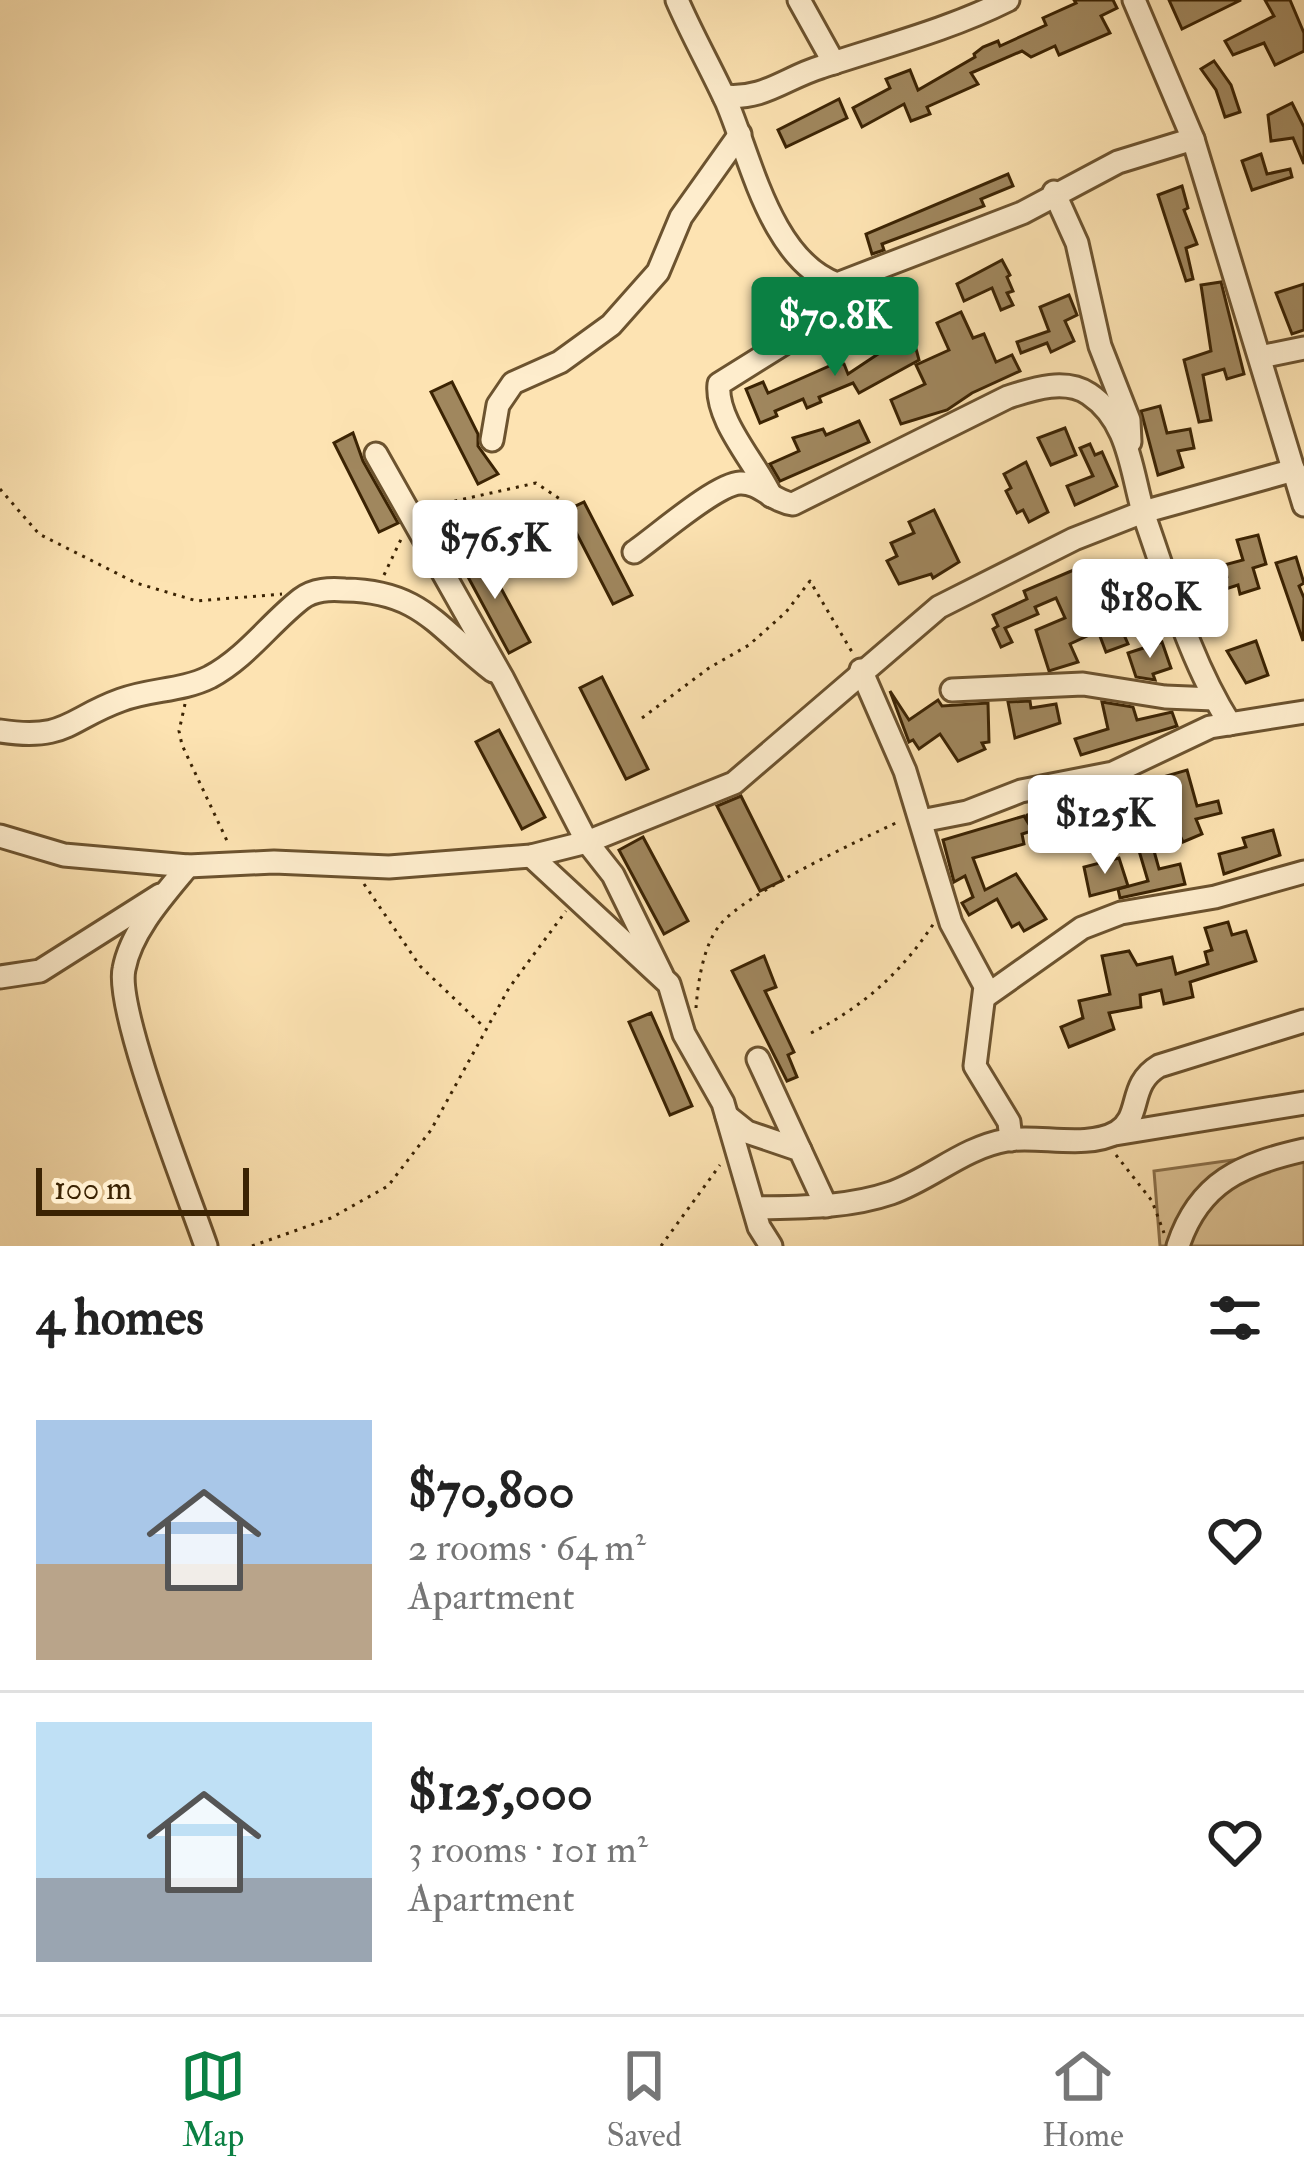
<!DOCTYPE html>
<html lang="en">
<head>
<meta charset="utf-8">
<style>
	:root { --surface:#fff; --page:#f6f6f6; --text:#222; --muted:#767676; --line:#e0e0e0; --accent:#0b8043 }
	body { margin:0; font-family:"IM FELL Double Pica",serif; background:var(--page); color:var(--text); height:100vh; display:flex; flex-direction:column; font-size:45px; white-space:nowrap }
	* { box-sizing:border-box; margin:0 }
	p { font-size:39px; color:var(--muted) }
	.icon { flex:none; width:66px; height:66px; fill:none; stroke:currentColor; stroke-width:2; stroke-linecap:round; stroke-linejoin:round }
	.map { position:relative; height:1246px; overflow:hidden }
	.sheet { display:flex; flex-direction:column; background:var(--surface); flex:1 }
	.sheet>* { flex:none }
	.scale { position:absolute; left:36px; bottom:30px; width:213px; box-sizing:border-box; padding-left:12px; border:6px solid #3b2303; border-top:0; font-size:33px; line-height:42px; white-space:nowrap; color:#3b2303; -webkit-text-stroke:9px #feedcd; paint-order:stroke }
	.price { position:absolute; translate:-50% -102px; padding:0 27px; border-radius:12px; background:#fff; color:#222; font-size:39px; line-height:78px; filter:drop-shadow(0 3px 6px #0008) }
	.price::after { content:''; position:absolute; left:50%; top:72px; width:36px; height:27px; margin-left:-18px; background:inherit; clip-path:polygon(0 0,100% 0,50% 100%) }
	.price.current { background:var(--accent); color:#fff }
	ul { padding:0; list-style:none }
	li { display:flex; align-items:center; gap:36px; height:300px; padding:0 36px }
	li+li { border-top:3px solid var(--line) }
	li span { display:grid; place-items:center; flex:none; width:336px; height:240px; border-radius:0px; color:#555 }
	li>.icon { margin-inline-start:auto }
	span .icon { width:144px; height:144px; fill:#fffc; stroke-width:1 }
	li b { font-size:51px }
	h2 { display:flex; justify-content:space-between; align-items:center; height:144px; padding:0 36px; font-size:51px }
	.dock { display:flex; justify-content:space-around; align-items:center; height:168px; border-top:3px solid var(--line); background:var(--surface); font-size:33px; color:var(--muted) }
	.dock a { display:grid; justify-items:center; gap:6px }
	.dock .current { color:var(--accent) }
	.map>svg:first-child { display:block }
</style>
</head>
<body>
<div class="map">
<svg width="1304" height="1246" viewBox="0 0 1304 1246">
	<rect width="100%" height="100%" fill="#fde3b2"/>
	<filter id="stains"><feTurbulence type="fractalNoise" baseFrequency=".00167" numOctaves="4"/><feColorMatrix values="0 0 0 0 .2 0 0 0 0 .09 0 0 0 0 .02 0 0 0 .5 -.17"/></filter>
	<radialGradient id="worn" r=".72"><stop offset=".6" stop-color="#630" stop-opacity="0"/><stop offset="1" stop-color="#630" stop-opacity=".3"/></radialGradient>
	<path fill="#dcc294" stroke="#8c724c" stroke-width="3" d="M1304,1150v96h-144l-6,-75z"/>
	<g fill="#a0875e" stroke="#3b2303" stroke-width="3">
		<path d="M1074,0h39l4,8 -16,8 9,17 -51,22 -4,-9 -24,11 -9,-6 -51,22 7,11 -51,23 3,7 -19,7 -7,-17 -42,23 -9,-19 37,-20 -4,-9 24,-9 8,20 57,-33 -1,-3 9,-7 15,-6 2,5 46,-21 -3,-7 33,-15z"/>
		<path d="M1169,0h72l-59,29z"/>
		<path d="M1265,0h25l14,33v18l-29,14 -11,-22 -31,12 -8,-14 49,-25z"/>
		<path d="M1214,61l17,24 9,27 -15,5 -9,-27 -15,-21z"/>
		<path d="M839,99l8,19 -61,29 -8,-17z"/>
		<path d="M1292,103l12,24v37l-11,-26 -22,3 -3,-26z"/>
		<path d="M1261,154l6,20 23,-5 2,8 -40,13 -10,-29z"/>
		<path d="M1008,174l5,12 -32,13 3,7 -102,38 2,6 -12,4 -6,-20z"/>
		<path d="M1182,186l6,22 -4,2 13,34 -11,4 7,31 -7,2 -28,-86z"/>
		<path d="M1002,260l8,15 -3,2 6,14 -6,2 6,12 -12,5 -9,-22 -28,13 -7,-17z"/>
		<path d="M1221,282l23,92 -17,5 -3,-10 -21,6 8,45 -12,2 -15,-62 27,-9 -10,-66z"/>
		<path d="M1304,284v46l-12,4 -16,-41z"/>
		<path d="M1069,295l8,20 -12,6 9,20 -23,11 -4,-9 -26,10 -4,-11 32,-11 -9,-24z"/>
		<path d="M961,312l12,26 11,-4 12,28 16,-7 8,16 -48,22 -25,17 -46,14 -10,-24 34,-16 -9,-19 33,-15 -12,-27z"/>
		<path d="M886,329l9,16 19,-4 5,19 -60,33 -6,-10 -34,14 2,5 -14,6 -4,-9 -28,12 2,5 -17,7 -14,-34 17,-7 5,11 66,-29h10l4,10 30,-20 -4,-18z"/>
		<path d="M452,382l26,52v12l20,28 -20,10 -47,-92z"/>
		<path d="M1160,406l7,27 23,-4 4,19 -16,3 5,16 -25,8 -17,-64z"/>
		<path d="M859,421l10,21 -89,39 -10,-17 29,-13 -6,-13 30,-9 3,6z"/>
		<path d="M1065,428l11,27 -25,10 -13,-27z"/>
		<path d="M353,433l10,28 35,62 -19,9 -45,-89z"/>
		<path d="M1090,444l5,11 7,-3 15,34 -42,19 -8,-19 26,-10 -13,-28z"/>
		<path d="M1026,462l22,50 -19,10 -6,-12 -6,3 -11,-22 5,-3 -7,-14z"/>
		<path d="M584,502l48,93 -19,9 -48,-93z"/>
		<path d="M934,510l25,52 -26,16 -2,-4 -32,10 -12,-23 10,-5 -6,-13 23,-10 -5,-11z"/>
		<path d="M1258,535l8,29 -13,4 6,20 -19,6 -2,-9 -22,7 4,17 -15,4 -8,-28 30,-8 -3,-12 19,-5 -6,-20z"/>
		<path d="M481,551l49,91 -21,11 -49,-91z"/>
		<path d="M1296,557l8,26 -5,3 5,12 -1,43 -27,-78z"/>
		<path d="M1076,569l18,37 15,-5 19,43 -22,8 -8,-21 -28,13 8,18 -29,9 -13,-41 29,-12 -9,-20 -21,9 3,7 -33,14 7,14 -11,5 -8,-18 5,-3 -5,-11 34,-16 -3,-8z"/>
		<path d="M1256,641l12,34 -22,8 -19,-32z"/>
		<path d="M1162,642l9,26 -18,6 2,6 -19,-3 -8,-24z"/>
		<path d="M602,677l46,92 -22,10 -46,-91z"/>
		<path d="M890,691l19,29 29,-20 4,6 46,-3 1,39 -7,1 3,6 -27,12 -18,-27 -21,15 -6,-9 -4,2z"/>
		<path d="M1030,701l1,7 25,-4 4,19 -45,15 -7,-36z"/>
		<path d="M1102,702l31,5 4,13 35,-8 5,14 -96,29 -6,-16 33,-10z"/>
		<path d="M499,730l46,87 -23,12 -46,-87z"/>
		<path d="M1187,770l10,36 21,-5 3,12 -25,6 6,15 -19,8 -20,-43 -29,9 -6,-21z"/>
		<path d="M741,796l42,84 -23,11 -43,-85z"/>
		<path d="M1055,806l8,23 -14,4 -2,-7 -25,8 2,10 -51,14 12,32 31,-16 30,45 -22,12 -5,-8 -7,4 -15,-28 -28,16 -7,-12 11,-6 -8,-21 -11,6 -11,-42 81,-24 3,5v-6z"/>
		<path d="M1129,808l9,30 -29,8 -8,-29z"/>
		<path d="M1273,830l7,25 -56,19 -5,-20 27,-7 -3,-9z"/>
		<path d="M643,837l45,84 -24,13 -45,-84z"/>
		<path d="M1151,840l8,29 21,-5 5,20 -65,14 -2,-9 30,-8 -11,-37z"/>
		<path d="M1119,858l9,28 -38,10 -6,-29z"/>
		<path d="M1228,922l4,13 14,-4 10,30 -66,21 3,15 -29,7 -3,-14 -21,5 1,12 -32,6 5,16 -45,18 -8,-20 22,-9 -4,-17 31,-7 -8,-38 27,-5 8,14 35,-8 4,17 32,-10 -3,-12 7,-2 -7,-22z"/>
		<path d="M764,956l12,31 -11,4 29,61 -6,3 9,22 -10,4 -55,-110z"/>
		<path d="M651,1013l41,93 -22,9 -41,-93z"/>
	</g>
	<g fill="none" stroke-linecap="round" stroke-linejoin="round">
		<g stroke="#6c532f" stroke-width="27">
			<g id="minor">
				<path d="M677,0c15,35 34,68 50,103 24,56 44,157 110,181l185,-71 96,-51 75,-23"/>
				<path d="M799,0l35,63"/>
				<path d="M1134,0l59,139 111,366"/>
				<path d="M724,96c40,4 61,-18 97,-29 63,-21 127,-37 187,-67"/>
				<path d="M1054,192l23,51 23,103 29,74 1,22"/>
				<path d="M1260,357l44,-9"/>
				<path d="M492,440l6,-35 15,-22 47,-21 51,-37 47,-53 23,-55 59,-83"/>
				<path d="M376,454l127,225 84,163 26,33 49,100"/>
				<path d="M771,496c-15,-33 -56,-76 -52,-112l80,-50 21,-19 17,-31"/>
				<path d="M634,552c22,-15 82,-68 106,-69 20,-1 33,19 53,21l215,-107c25,-8 57,-19 81,-3 42,28 42,81 56,124 24,68 46,145 85,206"/>
				<path d="M861,670l44,101 46,152 34,63 -10,80 34,56 2,18"/>
				<path d="M952,690l131,-6 82,13 49,2"/>
				<path d="M0,731c67,10 68,-12 121,-31 29,-11 61,-9 89,-23 37,-20 59,-53 91,-78 13,-10 29,-10 44,-9 77,1 93,39 148,81"/>
				<path d="M921,821l46,-9 54,-21 92,-18 97,-46 94,-15"/>
				<path d="M0,836l64,19 124,11 86,-4 115,5 142,-11 56,-14 147,-59 205,-176 135,-68 69,-27 151,-42"/>
				<path d="M531,856l138,128 15,50 39,69 36,124 12,19"/>
				<path d="M188,866c-24,29 -57,65 -64,103 -9,42 65,227 82,277"/>
				<path d="M0,977l40,-6 120,-76"/>
				<path d="M986,996l96,-68 39,-15 94,-16 89,-25"/>
				<path d="M758,1059l42,91"/>
				<path d="M727,1116l20,16 53,18 26,56"/>
				<path d="M1115,1134l189,-31"/>
				<path d="M754,1208c46,-1 93,0 137,-15 42,-15 71,-45 116,-53 32,-5 81,9 110,-8 26,-16 10,-47 42,-66l145,-45"/>
				<path d="M1178,1246c21,-64 64,-82 126,-96"/>
			</g>
		</g>
		<g stroke="#3b2303" stroke-width="3" stroke-dasharray="3 6" stroke-linecap="butt">
			<path d="M0,489l39,45 97,49 61,18 85,-7"/>
			<path d="M428,507l108,-24 30,20"/>
			<path d="M384,575l19,-40"/>
			<path d="M185,704l-6,27 3,14 47,100"/>
			<path d="M642,718l67,-50 40,-23 37,-33 24,-31 42,71"/>
			<path d="M364,884l56,82 64,61"/>
			<path d="M696,1008c2,-26 7,-61 23,-82 24,-32 141,-86 181,-105"/>
			<path d="M811,1033c52,-26 91,-61 123,-110"/>
			<path d="M1116,1155l36,46 12,32"/>
			<path d="M252,1246l79,-28 57,-32 43,-56 78,-142 57,-77"/>
			<path d="M661,1246l59,-81"/>
		</g>
		<use href="#minor" stroke="#feedcd" stroke-width="21"/>
	</g>
	<rect width="100%" height="100%" filter="url(#stains)"/>
	<rect width="100%" height="100%" fill="url(#worn)"/>
</svg>
<div class="scale">100 m</div>
<b class="price current" style="left:835px;top:379px">$70.8K</b>
<b class="price" style="left:495px;top:602px">$76.5K</b>
<b class="price" style="left:1150px;top:661px">$180K</b>
<b class="price" style="left:1105px;top:877px">$125K</b>
</div>
<section class="sheet">
<h2>4 homes<svg class="icon" aria-label="filters" viewBox="0 0 24 24"><path d="M4 7h16M4 17h16"/><circle cx="9" cy="7" r="2"/><circle cx="15" cy="17" r="2"/></svg></h2>
<ul>
<li><span style="background:linear-gradient(#a9c7e8 60%,#b9a48a 0)"><svg class="icon" aria-label="home" viewBox="0 0 24 24"><path d="M3 11l9-7 9 7M6 9v11h12V9"/></svg></span><div><b>$70,800</b><p>2 rooms · 64 m²</p><p>Apartment</p></div><svg class="icon" aria-label="heart" viewBox="0 0 24 24"><path d="M12 20l-8-8c-3-5 5-10 8-4 3-6 11-1 8 4z"/></svg></li>
<li><span style="background:linear-gradient(#bfe0f5 65%,#9aa5b1 0)"><svg class="icon" aria-label="home" viewBox="0 0 24 24"><path d="M3 11l9-7 9 7M6 9v11h12V9"/></svg></span><div><b>$125,000</b><p>3 rooms · 101 m²</p><p>Apartment</p></div><svg class="icon" aria-label="heart" viewBox="0 0 24 24"><path d="M12 20l-8-8c-3-5 5-10 8-4 3-6 11-1 8 4z"/></svg></li>
</ul>
</section>
<nav class="dock">
<a class="current"><svg class="icon" aria-label="map" viewBox="0 0 24 24"><path d="M3 6l6-2 6 2 6-2v14l-6 2-6-2-6 2zM9 4v14M15 6v14"/></svg>Map</a>
<a><svg class="icon" aria-label="saved" viewBox="0 0 24 24"><path d="M7 4h10v16l-5-4-5 4z"/></svg>Saved</a>
<a><svg class="icon" aria-label="home" viewBox="0 0 24 24"><path d="M3 11l9-7 9 7M6 9v11h12V9"/></svg>Home</a>
</nav>
</body>
</html>
